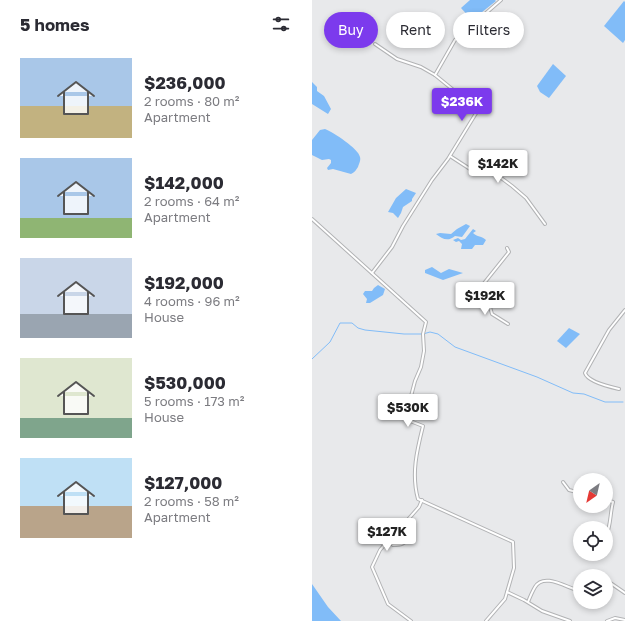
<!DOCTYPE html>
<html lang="en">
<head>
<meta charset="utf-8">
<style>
	:root { --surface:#fff; --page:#f7f7f7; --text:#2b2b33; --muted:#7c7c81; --accent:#7c3aed }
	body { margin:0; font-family:"Golos Text",sans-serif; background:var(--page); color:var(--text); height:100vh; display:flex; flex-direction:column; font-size:15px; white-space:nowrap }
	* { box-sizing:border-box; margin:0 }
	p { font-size:13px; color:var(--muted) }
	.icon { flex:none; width:22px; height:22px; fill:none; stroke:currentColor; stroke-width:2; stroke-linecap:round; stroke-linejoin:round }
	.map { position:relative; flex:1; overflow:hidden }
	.panel { display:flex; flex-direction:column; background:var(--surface); width:312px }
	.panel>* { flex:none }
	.banner { position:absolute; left:12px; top:12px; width:241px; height:36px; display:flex; gap:8px }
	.needle { width:26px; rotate:214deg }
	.controls { position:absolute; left:261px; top:473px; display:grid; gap:8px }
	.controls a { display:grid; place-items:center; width:40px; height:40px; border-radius:50%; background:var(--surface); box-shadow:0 2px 6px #0003; font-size:20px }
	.price { position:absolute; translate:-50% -34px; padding:0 9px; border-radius:4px; background:#fff; color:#222; font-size:13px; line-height:26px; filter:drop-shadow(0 1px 2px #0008) }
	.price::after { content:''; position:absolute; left:50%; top:24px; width:12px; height:9px; margin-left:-6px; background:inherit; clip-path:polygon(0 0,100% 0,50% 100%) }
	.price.current { background:var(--accent); color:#fff }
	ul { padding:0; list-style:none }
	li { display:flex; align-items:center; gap:12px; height:100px; padding:0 20px }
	li span { display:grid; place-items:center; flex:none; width:112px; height:80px; border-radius:0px; color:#555 }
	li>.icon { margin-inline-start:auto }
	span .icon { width:48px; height:48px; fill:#fffc; stroke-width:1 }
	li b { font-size:17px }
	h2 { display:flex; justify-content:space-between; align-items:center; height:48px; padding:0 20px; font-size:17px }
	.tag { padding:0 14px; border-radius:18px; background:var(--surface); box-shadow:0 2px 6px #0003; font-size:14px; line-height:36px }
	.tag.current { background:var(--accent); color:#fff }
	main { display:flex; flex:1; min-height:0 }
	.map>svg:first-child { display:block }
</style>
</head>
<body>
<main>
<section class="panel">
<h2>5 homes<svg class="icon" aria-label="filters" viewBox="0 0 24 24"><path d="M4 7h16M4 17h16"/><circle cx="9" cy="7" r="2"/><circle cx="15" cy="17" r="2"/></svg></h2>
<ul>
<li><span style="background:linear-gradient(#a9c7e8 60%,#c2b280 0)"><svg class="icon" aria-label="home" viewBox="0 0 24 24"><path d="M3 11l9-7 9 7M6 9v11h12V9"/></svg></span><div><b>$236,000</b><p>2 rooms · 80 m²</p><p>Apartment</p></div></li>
<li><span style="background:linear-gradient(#a9c7e8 75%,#8fb573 0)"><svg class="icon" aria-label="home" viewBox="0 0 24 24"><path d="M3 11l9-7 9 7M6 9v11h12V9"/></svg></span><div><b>$142,000</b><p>2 rooms · 64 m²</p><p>Apartment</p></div></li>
<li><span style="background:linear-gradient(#c9d6e8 70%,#9aa5b1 0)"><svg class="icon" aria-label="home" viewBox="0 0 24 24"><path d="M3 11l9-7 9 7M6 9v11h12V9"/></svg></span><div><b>$192,000</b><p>4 rooms · 96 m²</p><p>House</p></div></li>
<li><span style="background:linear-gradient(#dfe7d0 75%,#7fa58c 0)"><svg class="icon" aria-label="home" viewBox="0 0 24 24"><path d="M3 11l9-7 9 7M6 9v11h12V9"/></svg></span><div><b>$530,000</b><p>5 rooms · 173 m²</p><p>House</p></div></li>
<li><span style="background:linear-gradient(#bfe0f5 60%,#b9a48a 0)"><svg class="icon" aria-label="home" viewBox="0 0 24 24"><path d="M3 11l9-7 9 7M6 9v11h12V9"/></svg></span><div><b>$127,000</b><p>2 rooms · 58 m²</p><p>Apartment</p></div></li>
</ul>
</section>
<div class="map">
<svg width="313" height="621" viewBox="0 0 313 621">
	<rect width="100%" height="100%" fill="#e8e9eb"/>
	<g fill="#81bcf8">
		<path d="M158,0h25l1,1 -24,19 -11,-12z"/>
		<path d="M312,1l1,1v38l-2,3 -19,-17z"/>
		<path d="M30,12l10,5 -14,16 -8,-7z"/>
		<path d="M241,64l13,12 -17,22 -9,-6 -3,-6z"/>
		<path d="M0,82l5,5v4l7,5 7,13 -3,5 -16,-10z"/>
		<path d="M13,129c8,3 34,20 35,28 1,3 -1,7 -2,10 -2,3 -3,5 -7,7l-18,-5 -5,1 -1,-2 4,-5v-3l-2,-1 -7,1 -10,-5v-15l8,-10z"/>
		<path d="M94,189l10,4 -4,6v2l-9,6 -2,6 -3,5 -5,-5 -5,-1 8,-14z"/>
		<path d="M154,224l4,2 -8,11 -7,-1c-7,6 -13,3 -19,-2l4,-1 11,1 6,-5z"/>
		<path d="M161,229l3,2 -3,2c4,4 9,3 13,7l-3,5h-8l-3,4h-11l1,-5 -3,-3 -3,1 -3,-2 5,-2 3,2 4,-1z"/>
		<path d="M120,267l9,6 8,-4 14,4 -20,7 -18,-7v-3z"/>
		<path d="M66,285l7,4 -2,6 -13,8h-4l1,-4 -4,-5 2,-3h7l2,-3z"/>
		<path d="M257,328l11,6 -14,14 -9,-7z"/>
		<path d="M0,584l16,23 13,14h-29z"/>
	</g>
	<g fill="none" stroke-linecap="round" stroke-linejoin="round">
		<path stroke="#81bcf8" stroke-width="1" d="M0,359l18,-17 10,-19h12l6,5 7,2 39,4h19l7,-2 8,2 17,13 82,30 36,16 11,1 21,8h18"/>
		<g stroke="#b2b3b5" stroke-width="4">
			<g id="minor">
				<path d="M63,44l22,15 24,8 14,8"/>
				<path d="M138,156l20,13 8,-2 7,-1 27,20 14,12 19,26"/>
				<path d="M0,219l114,103 -3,12 1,17 -3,16 -6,14 -10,38 18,7c-6,24 -12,48 -5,73l95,43 1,26 -9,31 -19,22"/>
				<path d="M60,273l20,-26 11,-21 29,-46 16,-21 30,-49 -43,-35 20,-35 46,-40"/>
				<path d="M164,293l14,14 2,7 16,10"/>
				<path d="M149,299l16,-7 32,-40 -2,-4"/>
				<path d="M307,389c-9,-2 -31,-7 -34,-16l24,-43 16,-20"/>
				<path d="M251,482l6,8 11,3"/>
				<path d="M294,500l7,2c-3,11 -2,24 -7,34"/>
				<path d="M294,583l3,-1 16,11"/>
				<path d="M195,592l17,8 18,11 28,10"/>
				<path d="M216,602c2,-5 4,-10 7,-15 9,-15 32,1 45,4"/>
				<path d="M99,621l-23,-17 -16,-37 8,-17 6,-7h5l2,2c8,0 12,-1 16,-8l-1,-5 -5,-5 1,-3 15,-17 3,-7"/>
				<path d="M295,621l8,-3 10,2"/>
			</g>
		</g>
		<use href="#minor" stroke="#fff" stroke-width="2"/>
	</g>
</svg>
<div class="controls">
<a><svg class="needle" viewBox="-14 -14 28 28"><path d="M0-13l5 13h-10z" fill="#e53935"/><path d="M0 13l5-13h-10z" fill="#7c7c81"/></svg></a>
<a><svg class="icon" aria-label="locate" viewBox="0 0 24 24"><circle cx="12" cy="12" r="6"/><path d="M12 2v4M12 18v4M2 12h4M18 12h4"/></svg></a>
<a><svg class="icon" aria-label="layers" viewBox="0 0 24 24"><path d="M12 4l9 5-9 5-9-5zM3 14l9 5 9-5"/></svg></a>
</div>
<b class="price current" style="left:150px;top:122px">$236K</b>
<b class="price" style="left:186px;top:184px">$142K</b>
<b class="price" style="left:173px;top:316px">$192K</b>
<b class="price" style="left:96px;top:428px">$530K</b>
<b class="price" style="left:75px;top:552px">$127K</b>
<div class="banner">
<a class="tag current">Buy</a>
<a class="tag">Rent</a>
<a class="tag">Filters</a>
</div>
</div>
</main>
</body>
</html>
